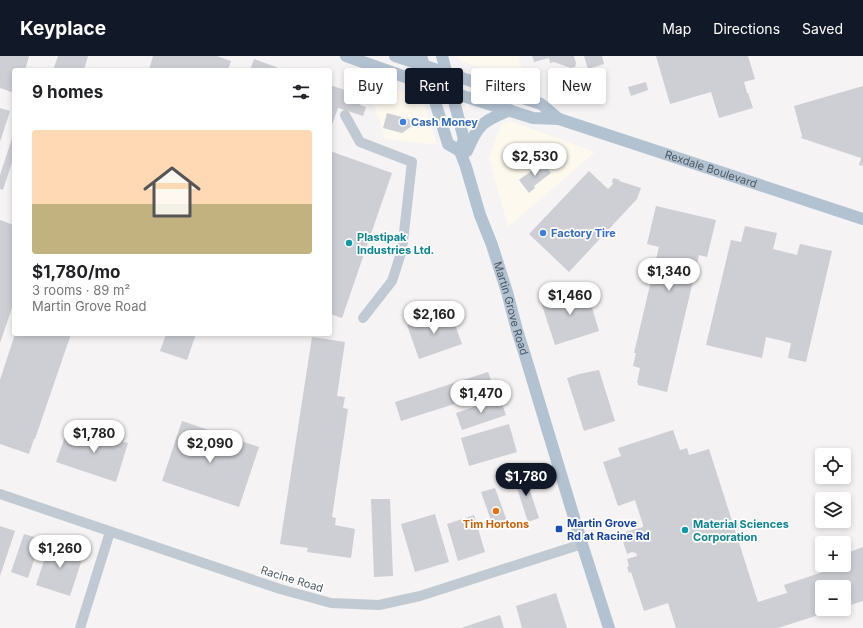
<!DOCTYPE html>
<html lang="en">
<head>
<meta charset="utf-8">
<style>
	:root { --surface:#fff; --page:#f6f6f6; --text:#202124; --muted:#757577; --accent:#111827 }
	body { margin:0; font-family:Inter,sans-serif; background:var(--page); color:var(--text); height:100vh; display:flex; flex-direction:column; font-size:15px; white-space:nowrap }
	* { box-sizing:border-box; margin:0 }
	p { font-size:13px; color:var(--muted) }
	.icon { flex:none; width:22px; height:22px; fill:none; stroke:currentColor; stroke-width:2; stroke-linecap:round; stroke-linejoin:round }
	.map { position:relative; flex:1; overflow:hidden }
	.drawer { position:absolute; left:12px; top:12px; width:320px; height:268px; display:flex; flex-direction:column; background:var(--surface); border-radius:4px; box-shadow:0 2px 6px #0003 }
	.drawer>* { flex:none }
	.banner { position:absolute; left:344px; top:12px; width:380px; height:36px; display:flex; gap:8px }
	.controls { position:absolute; left:815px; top:392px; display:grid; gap:8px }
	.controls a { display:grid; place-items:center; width:36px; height:36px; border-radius:4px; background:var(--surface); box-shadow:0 2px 6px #0003; font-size:20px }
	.price { position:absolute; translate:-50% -34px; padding:0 9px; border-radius:14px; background:#fff; color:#222; font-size:13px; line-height:26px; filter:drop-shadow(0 1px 2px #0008) }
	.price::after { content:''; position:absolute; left:50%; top:24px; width:12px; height:9px; margin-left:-6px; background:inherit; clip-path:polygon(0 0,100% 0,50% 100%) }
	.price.on { background:var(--accent); color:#fff }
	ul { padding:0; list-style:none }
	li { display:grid; align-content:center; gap:8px; height:212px; padding:0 20px }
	li span { display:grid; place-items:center; height:124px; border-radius:4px; color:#555 }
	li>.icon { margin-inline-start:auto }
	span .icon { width:72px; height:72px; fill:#fffc; stroke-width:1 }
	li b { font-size:17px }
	h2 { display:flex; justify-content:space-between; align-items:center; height:48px; padding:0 20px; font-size:17px }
	.tag { padding:0 14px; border-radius:4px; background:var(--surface); box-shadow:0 2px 6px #0003; font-size:14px; line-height:36px }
	.tag.on { background:var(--accent); color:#fff }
	header { display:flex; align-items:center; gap:24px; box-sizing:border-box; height:56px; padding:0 20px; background:var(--accent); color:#fff }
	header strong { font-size:19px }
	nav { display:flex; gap:22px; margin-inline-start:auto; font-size:14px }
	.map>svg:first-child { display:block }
</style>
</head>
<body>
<header>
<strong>Keyplace</strong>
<nav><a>Map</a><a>Directions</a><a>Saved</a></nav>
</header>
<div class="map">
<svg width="863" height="572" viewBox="0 0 863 572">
	<rect width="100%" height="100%" fill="#f5f3f3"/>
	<g fill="#fdf9ef">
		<path d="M456,0h71l-9,1 11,33 -39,-19 -29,-10z"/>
		<path d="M367,25l55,16 15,48 -52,-6z"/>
		<path d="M510,65l85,31 -87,75 -19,-69 12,-34z"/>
	</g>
	<g fill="#cdcfd5">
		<path d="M0,0h29l-4,14h-11v23l-14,-5z"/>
		<path d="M58,0h30l-4,14h-31z"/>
		<path d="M153,0h64l14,5 -3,9h-79z"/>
		<path d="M532,0h42l2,7 -1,4 -4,1 -17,-6 -4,1 -1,-5 -15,4z"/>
		<path d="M584,0h18l2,8 -16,5z"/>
		<path d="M656,0h92l7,23 -11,3 3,11h1l5,15 -34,10 -8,-26 -41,12z"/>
		<path d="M254,3l30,11h-34z"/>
		<path d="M646,26l2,8 -17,6 -3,-9z"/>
		<path d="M330,29l33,11 -3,9 6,2 -3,9 -25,-8 -8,23z"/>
		<path d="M863,30v80l-4,-1 2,-7 -60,-20 1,-2 -8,-30z"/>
		<path d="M0,52l10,3 -10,31z"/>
		<path d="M387,57l22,6 3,7 -10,7 -19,-5z"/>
		<path d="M14,76v24l-11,34 -3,-1v-14z"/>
		<path d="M330,95l62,22 -50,145 -12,-4z"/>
		<path d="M543,106l8,11 -17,13 1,2 -6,5 -10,-13z"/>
		<path d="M589,115l19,18 5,-5 -1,-2 1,-4 7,2 -1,1 22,7 -4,11 -68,73 -40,-38z"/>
		<path d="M656,150l60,14 -9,37 -8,-2 -32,137 -29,-7v-2h-1l3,-15 -7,-2 3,-13h-2l25,-106 -12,-3z"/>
		<path d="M0,164l14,5v77l-14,41z"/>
		<path d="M745,170l32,7 -4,16 24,6 3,-11 32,7 -26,111 -18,-4 3,-15 -25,-6 -4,21 -56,-13 25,-105 10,2z"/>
		<path d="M586,232l13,43 -44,14 -14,-43z"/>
		<path d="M450,255l12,33 -43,15 -12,-34z"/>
		<path d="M15,278h56l-36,105h-1l-5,15 -29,-10v-64z"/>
		<path d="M166,278h30l-9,26 -27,-9z"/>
		<path d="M312,281l33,5 -8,54 8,1 -2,11 5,1 -16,108 4,1 -1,7 20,4 -4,29 -44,-6 1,-4 -28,-4z"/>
		<path d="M599,314l16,51 -31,10 -17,-53 12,-4z"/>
		<path d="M488,316l7,19 -94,30 -6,-19z"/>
		<path d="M500,342l6,17 -44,15 -6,-17z"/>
		<path d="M182,365l77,26 -20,60 -77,-26z"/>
		<path d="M509,368l8,28 -48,14 -8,-28z"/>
		<path d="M673,374l7,20 7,-2 2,7 20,-6 49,153 29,-9 -3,-8 60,-20v-11l19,-7v54l-19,6v-20h-22v22h15l-59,19h-102l-8,-25 -24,8 -13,-39 -2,1 -2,-6 2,-1 -2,-7 10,-3 -1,-3 -4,-1 -5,2 -6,-19 5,-1v-2l17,-5v-2l-8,-25 -17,6 -15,-44 18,-6 -3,-8z"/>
		<path d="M67,375l31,10 2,-7 9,3 2,-6 14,4 -2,7 5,1 -12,39 -60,-20z"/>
		<path d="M524,417l15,45 -11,4 -15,-46z"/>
		<path d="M495,432l12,33 -14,5 -12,-34z"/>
		<path d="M371,443h19l3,77 -19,1z"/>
		<path d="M435,458l14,48 -34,10 -14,-48z"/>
		<path d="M474,459l11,37 -27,9 -11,-37z"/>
		<path d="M0,470l15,5 -15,45z"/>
		<path d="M24,478l17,5 -13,39 -17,-6z"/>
		<path d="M50,486l34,11 -14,43 -34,-11z"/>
		<path d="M556,537l11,35h-45l-6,-22z"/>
		<path d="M500,559l4,13h-43z"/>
	</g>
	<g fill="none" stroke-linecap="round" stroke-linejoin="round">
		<g stroke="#c1cad2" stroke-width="10">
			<path d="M345,59l15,27 52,20 -10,88 -10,31 -29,37"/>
			<path d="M0,438l280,95 51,14 48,2 41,-9 162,-52"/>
			<path d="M80,572l30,-96"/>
		</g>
		<g stroke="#b3c2d1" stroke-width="12">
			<path id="s1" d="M346,0l85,30 102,32 26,1 304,100"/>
			<path d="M395,0l146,48 18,15"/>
			<path d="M421,0l27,88 12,7"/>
			<path id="s2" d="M442,0l22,83 -4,12 6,16 14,48 12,30 15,47 10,38 7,22 58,192 27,84"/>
			<path d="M467,95c11,-27 16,-30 43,-41"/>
		</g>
	</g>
	<g fill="#3f7fe0" stroke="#fff" stroke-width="1.5">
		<circle cx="403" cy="66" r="4"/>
		<circle cx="543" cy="177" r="4"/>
	</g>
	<g fill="#0f9aa8" stroke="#fff" stroke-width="1.5">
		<circle cx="349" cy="187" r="4"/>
		<circle cx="685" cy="474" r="4"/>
	</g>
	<circle fill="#e8710a" stroke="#fff" stroke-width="1.5" cx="496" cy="455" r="4"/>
	<rect fill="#1a4fb4" stroke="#fff" stroke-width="1.5" x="555" y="469" width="8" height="8" rx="2"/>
	<g text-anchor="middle" stroke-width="3.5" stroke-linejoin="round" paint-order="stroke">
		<g font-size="11" font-weight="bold" fill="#366cbe" stroke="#fff" text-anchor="start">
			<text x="411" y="70">Cash Money</text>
			<text x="551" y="181">Factory Tire</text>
		</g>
		<g font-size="11" fill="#4a5661" stroke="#fff">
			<text dy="4" stroke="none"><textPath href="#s1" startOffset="383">Rexdale Boulevard</textPath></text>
			<text dy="4" stroke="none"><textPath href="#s2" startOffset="264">Martin Grove Road</textPath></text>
			<text transform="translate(292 523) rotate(17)" y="4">Racine Road</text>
		</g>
		<g font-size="11" font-weight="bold" fill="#0d838f" stroke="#fff" text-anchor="start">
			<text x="357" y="185">Plastipak<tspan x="357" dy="13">Industries Ltd.</tspan></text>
			<text x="693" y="472">Material Sciences<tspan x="693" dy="13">Corporation</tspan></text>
		</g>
		<g font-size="11" font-weight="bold" fill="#164399" stroke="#fff" text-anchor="start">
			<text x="567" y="471">Martin Grove<tspan x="567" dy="13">Rd at Racine Rd</tspan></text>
		</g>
		<g font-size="11" font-weight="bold" fill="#c56008" stroke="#fff">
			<text x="496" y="472">Tim Hortons</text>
		</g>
	</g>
</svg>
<div class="controls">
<a><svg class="icon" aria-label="locate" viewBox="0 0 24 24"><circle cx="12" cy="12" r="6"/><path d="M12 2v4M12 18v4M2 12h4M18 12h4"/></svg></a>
<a><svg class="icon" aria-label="layers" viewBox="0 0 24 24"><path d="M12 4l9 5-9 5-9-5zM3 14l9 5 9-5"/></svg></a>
<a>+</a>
<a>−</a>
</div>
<b class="price" style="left:535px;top:121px">$2,530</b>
<b class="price" style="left:669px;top:236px">$1,340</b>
<b class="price" style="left:570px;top:260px">$1,460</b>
<b class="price" style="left:434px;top:279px">$2,160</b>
<b class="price" style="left:481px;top:358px">$1,470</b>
<b class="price" style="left:94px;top:398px">$1,780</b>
<b class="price" style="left:210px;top:408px">$2,090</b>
<b class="price on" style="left:526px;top:441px">$1,780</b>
<b class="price" style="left:60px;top:513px">$1,260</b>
<div class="banner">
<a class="tag">Buy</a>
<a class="tag on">Rent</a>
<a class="tag">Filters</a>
<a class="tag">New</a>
</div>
<section class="drawer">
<h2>9 homes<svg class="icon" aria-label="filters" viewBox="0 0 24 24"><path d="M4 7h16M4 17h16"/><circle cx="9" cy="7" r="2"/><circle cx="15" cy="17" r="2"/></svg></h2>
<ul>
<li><span style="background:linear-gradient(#ffd9b3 60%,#c2b280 0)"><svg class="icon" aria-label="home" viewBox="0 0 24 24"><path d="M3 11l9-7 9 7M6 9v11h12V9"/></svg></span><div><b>$1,780/mo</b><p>3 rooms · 89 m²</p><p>Martin Grove Road</p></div></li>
</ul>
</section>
</div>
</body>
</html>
